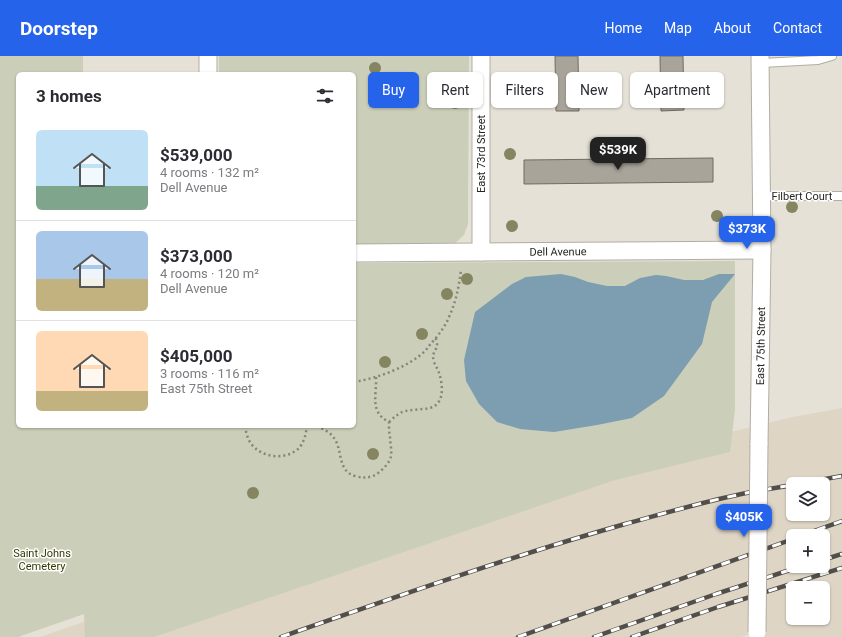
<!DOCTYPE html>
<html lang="en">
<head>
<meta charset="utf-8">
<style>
	:root { --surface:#fff; --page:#f7f7f7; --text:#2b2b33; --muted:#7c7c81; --line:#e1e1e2; --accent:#2563eb }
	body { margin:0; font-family:Roboto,sans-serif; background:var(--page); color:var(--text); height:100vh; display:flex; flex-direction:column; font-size:15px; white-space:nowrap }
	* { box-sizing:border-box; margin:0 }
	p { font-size:13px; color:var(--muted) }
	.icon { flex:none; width:22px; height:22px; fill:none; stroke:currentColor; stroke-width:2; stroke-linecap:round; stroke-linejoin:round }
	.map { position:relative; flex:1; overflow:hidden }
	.drawer { position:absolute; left:16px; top:16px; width:340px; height:356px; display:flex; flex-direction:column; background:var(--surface); border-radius:6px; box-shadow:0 1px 3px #0004 }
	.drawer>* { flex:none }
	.top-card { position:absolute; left:368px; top:16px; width:380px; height:36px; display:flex; gap:8px }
	.controls { position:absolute; left:786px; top:421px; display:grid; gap:8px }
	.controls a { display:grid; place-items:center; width:44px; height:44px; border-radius:6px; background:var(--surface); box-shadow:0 1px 3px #0004; font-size:20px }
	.price { position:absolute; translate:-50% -34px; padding:0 9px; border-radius:8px; background:var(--accent); color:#fff; font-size:13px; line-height:26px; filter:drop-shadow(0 1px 2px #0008) }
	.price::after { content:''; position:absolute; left:50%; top:24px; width:12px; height:9px; margin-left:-6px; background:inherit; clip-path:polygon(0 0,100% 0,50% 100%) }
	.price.current { background:#222; color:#fff }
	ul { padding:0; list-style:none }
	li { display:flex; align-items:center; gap:12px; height:100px; padding:0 20px }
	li+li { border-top:1px solid var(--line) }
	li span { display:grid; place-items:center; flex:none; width:112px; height:80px; border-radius:6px; color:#555 }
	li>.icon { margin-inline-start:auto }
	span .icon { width:48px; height:48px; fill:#fffc; stroke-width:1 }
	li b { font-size:17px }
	h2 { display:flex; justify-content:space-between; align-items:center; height:48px; padding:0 20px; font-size:17px }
	.chip { padding:0 14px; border-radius:6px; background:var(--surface); box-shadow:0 1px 3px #0004; font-size:14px; line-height:36px }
	.chip.current { background:var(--accent); color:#fff }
	header { display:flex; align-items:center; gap:24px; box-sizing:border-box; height:56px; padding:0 20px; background:var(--accent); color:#fff }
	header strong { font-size:19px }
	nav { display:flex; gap:22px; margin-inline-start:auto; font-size:14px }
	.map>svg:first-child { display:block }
</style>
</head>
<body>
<header>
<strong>Doorstep</strong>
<nav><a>Home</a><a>Map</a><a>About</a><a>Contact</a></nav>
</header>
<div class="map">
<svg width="842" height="581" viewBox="0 0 842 581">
	<rect width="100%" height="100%" fill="#e6e1d7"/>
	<path fill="#ded5c5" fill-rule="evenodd" d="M842,352v229h-85v-5l-17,5h-700l174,-60 387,-114 192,-46zM793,428h30v30h-30zM793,480h30v30h-30zM793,532h30v30h-30z"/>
	<g fill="#cbceb8">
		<path d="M0,0h83v18h-65v352h336v-163l381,-2v148l-5,43 -115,28 -461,157h-69l-1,-23 -66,23h-18z"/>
		<path d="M219,0h250l-1,168 -4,11 -10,9 -100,1v-171h-135z"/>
	</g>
	<path fill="#7d9db0" d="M561,218l14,3 13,5 19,4h18l15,-8 16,-3 10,1 18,4h19l16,-6h16l-23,28 -10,42 -38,52 -32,22 -35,7 -43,7 -34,-3 -23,-7 -18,-18 -13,-23 -2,-21 11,-48 37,-28 14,-7z"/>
	<g fill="#a8a49a" stroke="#706b63">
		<path d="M555,0h23l1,55h-23z"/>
		<path d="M660,0h23l1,54 -23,1z"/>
		<path d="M713,102v24l-189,2v-24z"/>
	</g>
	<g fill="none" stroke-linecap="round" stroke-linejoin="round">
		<g stroke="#b2ada4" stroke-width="10">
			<g id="lane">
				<path d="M760,7l58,-3 14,-4"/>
				<path d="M761,140h81"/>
			</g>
		</g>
		<g stroke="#b2ada4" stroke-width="19">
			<g id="street">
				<path d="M208,0v18"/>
				<path d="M481,0v196"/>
				<path id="s1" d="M354,197l408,-3"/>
				<path id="s2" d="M759,389l3,-195 -2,-194"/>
			</g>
		</g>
		<g stroke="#87847d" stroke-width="2.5" stroke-dasharray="2 3" stroke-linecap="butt">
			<path d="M354,326c24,-4 55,-15 72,-32 3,-4 6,-8 10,-12 5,-7 10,-13 13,-21 7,-15 10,-31 12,-47"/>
			<path d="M389,366c4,-4 8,-7 13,-10 9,-3 19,-2 28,-4 14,-4 13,-20 10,-32 -1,-5 -4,-9 -6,-14 -3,-10 3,-11 3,-18 0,-1 -1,-6 -2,-6"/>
			<path d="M245,370c1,7 3,15 8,20 11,12 32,14 45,3 6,-6 8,-15 9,-23"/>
			<path d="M317,370c6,3 13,6 17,12 9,12 3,33 21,38 7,2 12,2 18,0 7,-3 17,-13 18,-20 1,-6 -1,-13 -1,-19 -1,-5 -1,-10 -1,-15 -20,-10 -12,-27 -13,-45"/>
		</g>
		<use href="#lane" stroke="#fff" stroke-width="8"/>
		<use href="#street" stroke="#fff" stroke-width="17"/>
		<g stroke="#524f4a" stroke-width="4.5">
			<g id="rail">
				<path d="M797,428l45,-8"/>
				<path d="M800,480l42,-15"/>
				<path d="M823,504l19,-6"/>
				<path d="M281,581c114,-40 228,-80 344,-113 37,-10 74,-21 112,-29 18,-4 37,-7 56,-10"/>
				<path d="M518,581l275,-98"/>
				<path d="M594,581l122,-43 86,-28"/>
				<path d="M632,581l86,-30 124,-39"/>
			</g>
		</g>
		<use href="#rail" stroke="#fff" stroke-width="3" stroke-dasharray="9" stroke-linecap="butt"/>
		<g stroke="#b2ada4" stroke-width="19" stroke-linecap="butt">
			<path id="street-bridge" d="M757,576l2,-187"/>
		</g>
		<use href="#street-bridge" stroke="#fff" stroke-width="17"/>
	</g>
	<g fill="#858561">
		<circle cx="375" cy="12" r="6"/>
		<circle cx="404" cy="46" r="6"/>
		<circle cx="455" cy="47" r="6"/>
		<circle cx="510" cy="98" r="6"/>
		<circle cx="792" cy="151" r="6"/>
		<circle cx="717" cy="160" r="6"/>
		<circle cx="512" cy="170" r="6"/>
		<circle cx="467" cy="223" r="6"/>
		<circle cx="447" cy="238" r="6"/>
		<circle cx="422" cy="278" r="6"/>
		<circle cx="385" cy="306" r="6"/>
		<circle cx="373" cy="398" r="6"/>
		<circle cx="253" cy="437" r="6"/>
	</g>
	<g text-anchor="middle" stroke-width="3" stroke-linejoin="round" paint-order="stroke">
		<g font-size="11" fill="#282623" stroke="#fff">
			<text transform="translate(481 98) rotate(-90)" y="4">East 73rd Street</text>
			<text x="802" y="144">Filbert Court</text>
			<text dy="4" stroke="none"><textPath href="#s1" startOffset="204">Dell Avenue</textPath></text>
			<text dy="4" stroke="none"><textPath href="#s2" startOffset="99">East 75th Street</textPath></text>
		</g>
		<g font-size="11" fill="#353900" stroke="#fff">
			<text x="42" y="501">Saint Johns<tspan x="42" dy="13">Cemetery</tspan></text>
		</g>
	</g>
</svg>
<div class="controls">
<a><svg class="icon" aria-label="layers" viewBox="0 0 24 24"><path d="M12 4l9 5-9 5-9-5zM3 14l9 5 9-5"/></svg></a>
<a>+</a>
<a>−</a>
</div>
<b class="price current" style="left:618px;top:115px">$539K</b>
<b class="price" style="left:747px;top:194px">$373K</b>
<b class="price" style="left:744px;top:482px">$405K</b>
<div class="top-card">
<a class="chip current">Buy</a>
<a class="chip">Rent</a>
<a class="chip">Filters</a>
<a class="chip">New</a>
<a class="chip">Apartment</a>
</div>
<section class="drawer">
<h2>3 homes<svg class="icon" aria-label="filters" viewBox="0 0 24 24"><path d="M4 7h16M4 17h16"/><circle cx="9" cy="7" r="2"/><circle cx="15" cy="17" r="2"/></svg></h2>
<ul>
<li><span style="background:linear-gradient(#bfe0f5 70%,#7fa58c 0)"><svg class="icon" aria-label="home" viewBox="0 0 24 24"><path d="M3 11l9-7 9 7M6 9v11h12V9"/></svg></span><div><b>$539,000</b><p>4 rooms · 132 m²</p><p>Dell Avenue</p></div></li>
<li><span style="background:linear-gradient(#a9c7e8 60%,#c2b280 0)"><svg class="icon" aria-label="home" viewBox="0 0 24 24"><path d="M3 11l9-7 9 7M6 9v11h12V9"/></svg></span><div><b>$373,000</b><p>4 rooms · 120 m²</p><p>Dell Avenue</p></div></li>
<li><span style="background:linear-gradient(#ffd9b3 75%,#c2b280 0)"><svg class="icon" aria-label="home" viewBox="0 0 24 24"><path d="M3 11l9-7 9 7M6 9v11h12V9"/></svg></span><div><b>$405,000</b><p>3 rooms · 116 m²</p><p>East 75th Street</p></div></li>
</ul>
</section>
</div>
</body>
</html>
